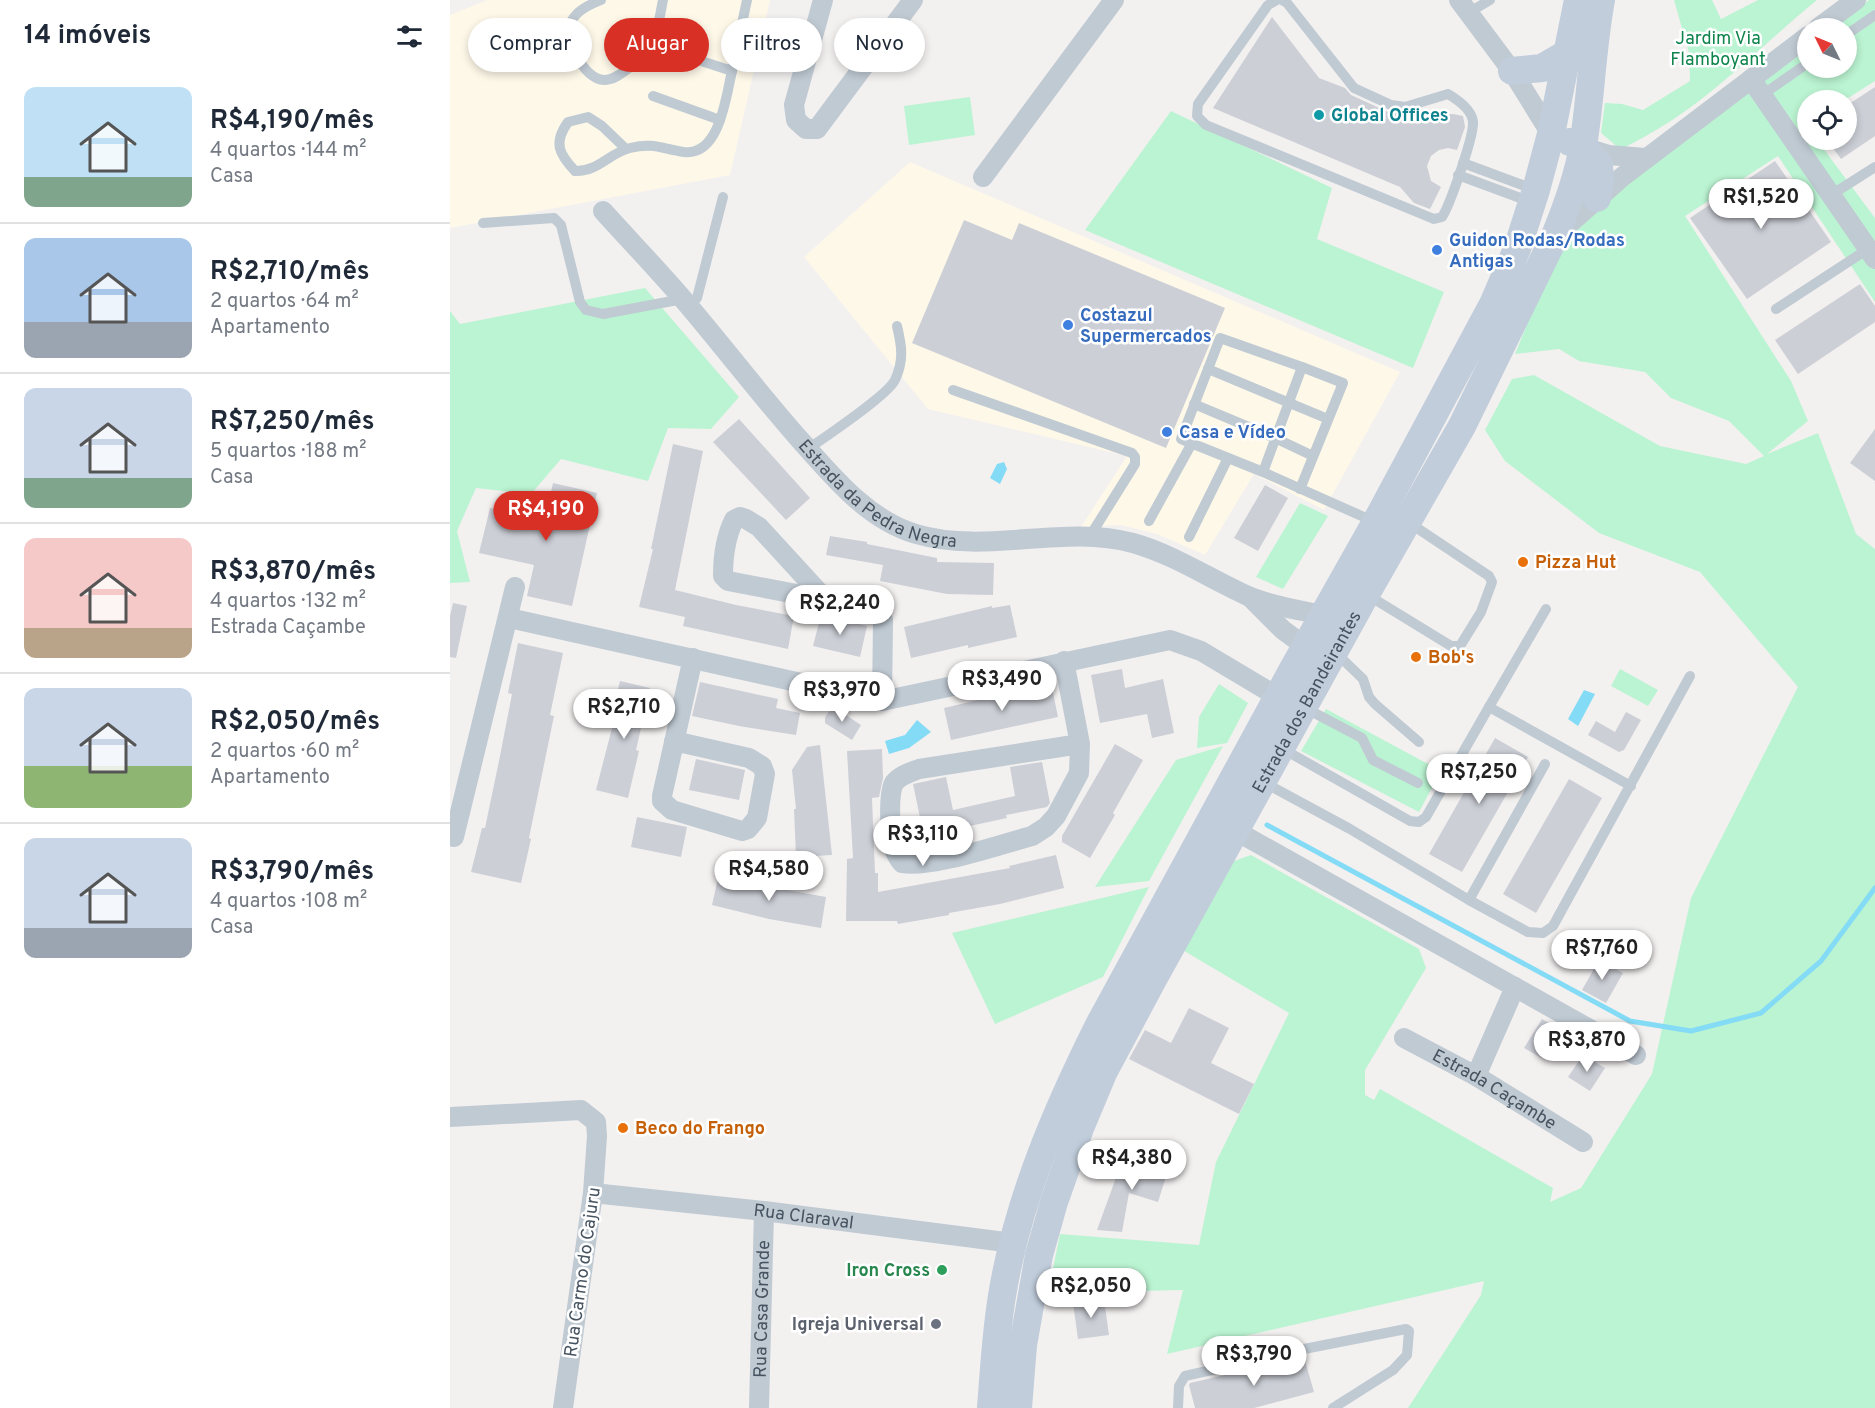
<!DOCTYPE html>
<html lang="pt">
<head>
<meta charset="utf-8">
<style>
	:root { --surface:#fff; --page:#f6f6f7; --text:#1f2937; --muted:#747a83; --line:#e0e1e3; --accent:#d93025 }
	body { margin:0; font-family:Overpass,sans-serif; background:var(--page); color:var(--text); height:100vh; display:flex; flex-direction:column; font-size:22px; white-space:nowrap }
	* { box-sizing:border-box; margin:0 }
	p { font-size:20px; color:var(--muted) }
	.icon { flex:none; width:33px; height:33px; fill:none; stroke:currentColor; stroke-width:2; stroke-linecap:round; stroke-linejoin:round }
	.map { position:relative; flex:1; overflow:hidden }
	.sheet { display:flex; flex-direction:column; background:var(--surface); width:450px }
	.sheet>* { flex:none }
	.hud { position:absolute; left:18px; top:18px; width:570px; height:54px; display:flex; gap:12px }
	.needle { width:39px; rotate:313deg }
	.controls { position:absolute; left:1347px; top:18px; display:grid; gap:12px }
	.controls a { display:grid; place-items:center; width:60px; height:60px; border-radius:50%; background:var(--surface); box-shadow:0 3px 9px #0003; font-size:30px }
	.price { position:absolute; translate:-50% -51px; padding:0 14px; border-radius:21px; background:#fff; color:#222; font-size:20px; line-height:39px; filter:drop-shadow(0 2px 3px #0008) }
	.price::after { content:''; position:absolute; left:50%; top:36px; width:18px; height:14px; margin-left:-9px; background:inherit; clip-path:polygon(0 0,100% 0,50% 100%) }
	.price.selected { background:var(--accent); color:#fff }
	ul { padding:0; list-style:none }
	li { display:flex; align-items:center; gap:18px; height:150px; padding:0 24px }
	li+li { border-top:2px solid var(--line) }
	li span { display:grid; place-items:center; flex:none; width:168px; height:120px; border-radius:12px; color:#555 }
	li>.icon { margin-inline-start:auto }
	span .icon { width:72px; height:72px; fill:#fffc; stroke-width:1 }
	li b { font-size:26px }
	h2 { display:flex; justify-content:space-between; align-items:center; height:72px; padding:0 24px; font-size:26px }
	.tag { padding:0 21px; border-radius:27px; background:var(--surface); box-shadow:0 3px 9px #0003; font-size:21px; line-height:54px }
	.tag.selected { background:var(--accent); color:#fff }
	main { display:flex; flex:1; min-height:0 }
	.map>svg:first-child { display:block }
</style>
</head>
<body>
<main>
<section class="sheet">
<h2>14 imóveis<svg class="icon" aria-label="filters" viewBox="0 0 24 24"><path d="M4 7h16M4 17h16"/><circle cx="9" cy="7" r="2"/><circle cx="15" cy="17" r="2"/></svg></h2>
<ul>
<li><span style="background:linear-gradient(#bfe0f5 75%,#7fa58c 0)"><svg class="icon" aria-label="home" viewBox="0 0 24 24"><path d="M3 11l9-7 9 7M6 9v11h12V9"/></svg></span><div><b>R$4,190/mês</b><p>4 quartos · 144 m²</p><p>Casa</p></div></li>
<li><span style="background:linear-gradient(#a9c7e8 70%,#9aa5b1 0)"><svg class="icon" aria-label="home" viewBox="0 0 24 24"><path d="M3 11l9-7 9 7M6 9v11h12V9"/></svg></span><div><b>R$2,710/mês</b><p>2 quartos · 64 m²</p><p>Apartamento</p></div></li>
<li><span style="background:linear-gradient(#c9d6e8 75%,#7fa58c 0)"><svg class="icon" aria-label="home" viewBox="0 0 24 24"><path d="M3 11l9-7 9 7M6 9v11h12V9"/></svg></span><div><b>R$7,250/mês</b><p>5 quartos · 188 m²</p><p>Casa</p></div></li>
<li><span style="background:linear-gradient(#f6c9c9 75%,#b9a48a 0)"><svg class="icon" aria-label="home" viewBox="0 0 24 24"><path d="M3 11l9-7 9 7M6 9v11h12V9"/></svg></span><div><b>R$3,870/mês</b><p>4 quartos · 132 m²</p><p>Estrada Caçambe</p></div></li>
<li><span style="background:linear-gradient(#c9d6e8 65%,#8fb573 0)"><svg class="icon" aria-label="home" viewBox="0 0 24 24"><path d="M3 11l9-7 9 7M6 9v11h12V9"/></svg></span><div><b>R$2,050/mês</b><p>2 quartos · 60 m²</p><p>Apartamento</p></div></li>
<li><span style="background:linear-gradient(#c9d6e8 75%,#9aa5b1 0)"><svg class="icon" aria-label="home" viewBox="0 0 24 24"><path d="M3 11l9-7 9 7M6 9v11h12V9"/></svg></span><div><b>R$3,790/mês</b><p>4 quartos · 108 m²</p><p>Casa</p></div></li>
</ul>
</section>
<div class="map">
<svg width="1425" height="1408" viewBox="0 0 1425 1408">
	<rect width="100%" height="100%" fill="#f3f0f0"/>
	<g fill="#fef8e9">
		<path d="M37,0h283l-40,175 -280,53v-213z"/>
		<path d="M460,162l490,210 -76,138 -70,-36 -49,81 -48,-21 -36,-9 -40,2 46,-71 -199,-47 -124,-152z"/>
	</g>
	<g fill="#bbf4d2">
		<path d="M1224,0h38l9,19 37,-19h59c-65,53 -119,114 -197,149l-19,-16 4,-30 17,1 21,6 47,-29 -1,-28z"/>
		<path d="M1419,0h6v81l-30,19h-37v40h9l58,78v84l-97,-146 -93,60 106,165 17,40 -41,33 51,-21 38,101 19,15v859h-467l73,-113 3,-14 -317,73 16,-64 -135,3 12,-59 139,11 17,-83 73,-149 -108,-64 53,-88 17,-6 168,94 7,19 -61,102v25l9,5 6,-11 173,99 -3,14 31,-14 71,-114 39,-176 107,-211 -98,-115 -101,-39 -94,-72 -20,-31 27,-51 22,-4 126,71 86,18 18,-8 -35,-35 -58,-23 -26,-26 -66,-11 -20,-12 -44,5 36,-88 17,-30 37,-39 202,-152 1,23h38v-40h-16z"/>
		<path d="M520,97l5,38 -66,10 -5,-39z"/>
		<path d="M721,111l161,77 -15,51 127,53 -31,76 -328,-138z"/>
		<path d="M195,288l94,109 -28,32 -43,-1 -20,53 -87,-22 -30,35 -55,-6 -19,43 13,51 -20,1v-272l10,13z"/>
		<path d="M850,503l28,13 -45,73 -27,-12z"/>
		<path d="M1170,669l38,21 -10,16 -37,-20z"/>
		<path d="M769,684l29,19 -21,40 -30,5 2,-31z"/>
		<path d="M876,709l115,62 -22,41 -118,-61z"/>
		<path d="M773,746l-74,135 -54,6 81,-127z"/>
		<path d="M699,887l-46,90 -108,47 -43,-91z"/>
	</g>
	<g fill="#84dbf5">
		<path d="M554,462l3,7 -7,15 -10,-6 7,-14z"/>
		<path d="M1134,690l11,4 -17,32 -10,-7z"/>
		<path d="M467,720l14,12 -22,16 -20,6 -4,-13 20,-6z"/>
	</g>
	<g fill="none" stroke-linecap="round" stroke-linejoin="round">
		<path stroke="#84dbf5" stroke-width="5" d="M817,825l363,196 61,10 70,-18 60,-52 54,-73"/>
	</g>
	<g fill="#cccfd6">
		<path d="M822,17l47,61 26,10 6,7 37,17 20,2 17,7 13,-6 15,-1 10,2 2,11 -8,23 -9,-2 -9,2 -8,6 -4,10 4,15 10,6 -11,22 -16,-6 -14,-16 -187,-79z"/>
		<path d="M1425,87v49l-34,23 -14,-19h19v-34z"/>
		<path d="M1325,161l56,81 -84,57 -57,-81z"/>
		<path d="M514,220l48,20 7,-17 206,85 -59,140 -254,-105z"/>
		<path d="M1410,284l15,22v16l-77,52 -23,-34z"/>
		<path d="M289,419l71,79 -24,22 -73,-78z"/>
		<path d="M1425,429v52l-25,-18z"/>
		<path d="M223,444l30,7 -28,139 61,15 58,11 -6,33 -105,-23 2,-9 -46,-10 14,-58h-2z"/>
		<path d="M103,483l44,10 -25,113 -45,-10 7,-31 -55,-12 11,-45 55,12z"/>
		<path d="M815,485l23,13 -30,53 -24,-13z"/>
		<path d="M380,536l37,6v2l70,14v4l57,1 -1,32 -46,-1 -67,-13 3,-16 -57,-10z"/>
		<path d="M3,603l14,3 -11,52 -6,-1v-41z"/>
		<path d="M560,605l7,32 -49,11v-3l-57,13 -7,-31 88,-21v2z"/>
		<path d="M371,615l46,11 -7,31 -47,-11z"/>
		<path d="M68,643l45,10 -13,62 4,1 -25,122 2,1 -10,44 -50,-11 11,-44h3l15,-72 12,-62 -4,-1z"/>
		<path d="M672,669l3,19 38,-9 11,54 -22,5 -5,-24 -47,9 -9,-48z"/>
		<path d="M170,681l30,7 -14,62 3,1 -11,47 -32,-8 16,-62 -3,-1z"/>
		<path d="M250,682l78,17 -2,9 24,5 -4,22 -57,-9 -47,-10z"/>
		<path d="M601,683l7,34 -107,23 -7,-32z"/>
		<path d="M382,706l29,19 -9,15 -27,-17v-5z"/>
		<path d="M1176,712l15,8 -17,30 -5,2 -31,-17 8,-14 19,11z"/>
		<path d="M1045,738l33,19 -66,115 -33,-18z"/>
		<path d="M665,744l28,16 -30,53 2,2 -25,43 -28,-16v-6z"/>
		<path d="M370,745l12,110 -36,2 -2,-48h2l-4,-39 15,-23z"/>
		<path d="M432,749l1,29 -4,19 -7,1 3,75h3v19l132,-24 -1,-2 47,-11 8,33 -64,16 -51,9v2l-51,9 -1,-3h-51l1,-62 6,-1 -6,-107z"/>
		<path d="M246,759l49,11 -6,30 -50,-10z"/>
		<path d="M592,762l8,41 -3,4 -41,8 1,3 -37,8 -1,-4 -46,10 -10,-48 33,-7 7,33 62,-14 -5,-29z"/>
		<path d="M1119,779l33,19 -66,115 -33,-19z"/>
		<path d="M187,817l50,10 -6,30 -50,-10z"/>
		<path d="M269,874l51,11v2l56,10 -5,31 -52,-9 -57,-14z"/>
		<path d="M1149,960l24,13 -17,30 -24,-13z"/>
		<path d="M739,1008l40,20 -18,35 43,21 -15,30 -110,-55 16,-29 26,13z"/>
		<path d="M1092,1019l20,12 -17,29 -21,-12z"/>
		<path d="M1133,1055l22,13 -15,23 -22,-14z"/>
		<path d="M689,1158l30,9 -11,35 -29,-9 -7,39 -25,-2 25,-69 14,6z"/>
		<path d="M654,1299l5,36 -31,4 -5,-36z"/>
		<path d="M854,1357l10,35 -60,16h-59l-6,-23 1,-2z"/>
	</g>
	<g fill="none" stroke-linecap="round" stroke-linejoin="round">
		<g stroke="#c0cad3" stroke-width="10">
			<path d="M151,0c-12,5 -24,10 -30,22 -7,17 13,58 33,58 10,0 18,-7 25,-12 9,-5 18,-13 23,-23 6,-13 8,-31 11,-45"/>
			<path d="M827,0l-9,5 -70,99 -1,12 9,9 223,92 5,2 8,-2c8,-12 32,-81 31,-95 -1,-12 -15,-22 -25,-28l-43,13 -14,-2 -37,-17 -67,-85 -5,-3"/>
			<path d="M1018,13l22,-13"/>
			<path d="M1396,35l29,-20"/>
			<path d="M202,45l80,26 15,-71"/>
			<path d="M1312,95l46,-32"/>
			<path d="M203,96l67,24"/>
			<path d="M176,149l-24,-23 -14,-9 -20,5c-15,21 -9,32 7,49 23,1 34,-18 55,-23 24,-6 32,1 54,4 36,4 42,-56 48,-81"/>
			<path d="M1013,163l73,27"/>
			<path d="M1008,175l73,27"/>
			<path d="M1381,195l44,-28"/>
			<path d="M33,223l71,-5 7,7 19,77 6,8 17,4 80,-15"/>
			<path d="M239,306l8,-8 26,-101"/>
			<path d="M1326,309l92,-60"/>
			<path d="M758,369l120,50"/>
			<path d="M503,390l179,63 3,4v7l-45,72"/>
			<path d="M744,404l81,34 38,18"/>
			<path d="M358,449c17,-12 80,-54 87,-69 9,-20 7,-33 2,-54"/>
			<path d="M813,472l39,-105 -82,-29 -39,101 82,33 112,50"/>
			<path d="M850,489l43,-106 -41,-16"/>
			<path d="M699,521l43,-78"/>
			<path d="M739,537l39,-79"/>
			<path d="M916,594l85,52h9l21,-34 11,-30 -3,-6 -81,-54"/>
			<path d="M1096,609l-57,98 142,79"/>
			<path d="M885,652l28,27 6,18 6,7 44,38"/>
			<path d="M855,708l57,30 11,22 45,23"/>
			<path d="M833,749l127,72 9,1 7,-5 63,-110"/>
			<path d="M813,782l87,47 119,71 59,32 15,1 10,-7 137,-250"/>
			<path d="M1019,900l76,-136"/>
			<path d="M728,1408l1,-22 6,-10 119,-27 102,-20 3,2 -2,24 -14,15 -60,38"/>
		</g>
		<g stroke="#c0cad3" stroke-width="20">
			<path d="M373,0l-29,105 2,15 10,9h11l96,-129"/>
			<path d="M1009,0l53,71 39,63"/>
			<path d="M1368,28l38,-28"/>
			<path d="M1301,79l124,180"/>
			<path d="M1136,148l23,7 36,3"/>
			<path d="M533,177l131,-177"/>
			<path id="s1" d="M153,211c28,31 58,62 85,94 38,45 74,92 113,136 33,37 67,79 115,93 71,21 146,-10 217,9 42,12 77,36 115,53 23,10 51,14 75,19"/>
			<path d="M1110,232l62,-55 186,-141"/>
			<path d="M375,599l-66,-72 -13,-8 -6,-2 -6,3c-8,16 -11,37 -11,56l5,5 142,27 13,12 -1,81"/>
			<path d="M802,599l31,31 23,17"/>
			<path d="M59,618l373,83 288,-61 31,11 77,46"/>
			<path d="M614,661l16,83 -1,29 -23,43 -10,11 -14,9c-30,8 -103,33 -130,27 -4,-5 -7,-11 -9,-17 -3,-12 -5,-52 1,-63 6,-8 17,-11 25,-14l161,-25"/>
			<path d="M224,741l75,17 13,8 3,8 -8,44 -9,11 -6,2 -70,-21 -10,-9v-5l31,-138"/>
			<path d="M786,831l400,224"/>
			<path d="M4,837l61,-250"/>
			<path id="s2" d="M954,1038l72,38 107,66"/>
			<path d="M1026,1076l39,-89"/>
			<path d="M0,1117l131,-7 15,12 1,14 -4,57 -30,215"/>
			<path id="s3" d="M143,1193l171,18 249,32"/>
			<path id="s4" d="M309,1408l5,-197"/>
		</g>
		<g stroke="#c1cddb" stroke-width="28">
			<path d="M1062,71l30,-3 26,-15"/>
			<path d="M1120,142l13,5 16,17 1,18 -3,16"/>
			<path d="M541,1408c3,-39 5,-79 12,-118 16,-93 54,-181 96,-265l194,-356 83,-147 117,-218 24,-55 19,-59 15,-56 27,-134"/>
			<path id="s5" d="M568,1408l5,-63 16,-90 15,-53 26,-74 23,-55 48,-90 215,-389 96,-168 92,-188c12,-29 24,-61 29,-92 8,-48 9,-98 18,-146"/>
		</g>
	</g>
	<circle fill="#0f9aa8" stroke="#fff" stroke-width="2" cx="869" cy="115" r="6"/>
	<g fill="#3f7fe0" stroke="#fff" stroke-width="2">
		<circle cx="987" cy="250" r="6"/>
		<circle cx="618" cy="325" r="6"/>
		<circle cx="717" cy="432" r="6"/>
	</g>
	<g fill="#e8710a" stroke="#fff" stroke-width="2">
		<circle cx="1073" cy="562" r="6"/>
		<circle cx="966" cy="657" r="6"/>
		<circle cx="173" cy="1128" r="6"/>
	</g>
	<circle fill="#2e9e5b" stroke="#fff" stroke-width="2" cx="492" cy="1270" r="6"/>
	<circle fill="#6b7280" stroke="#fff" stroke-width="2" cx="486" cy="1324" r="6"/>
	<g text-anchor="middle" stroke-width="5" stroke-linejoin="round" paint-order="stroke">
		<g font-size="18" fill="#0e844c" stroke="#fff">
			<text x="1268" y="44">Jardim Via<tspan x="1268" dy="21">Flamboyant</tspan></text>
		</g>
		<g font-size="18" font-weight="bold" fill="#0d838f" stroke="#fff" text-anchor="start">
			<text x="881" y="121">Global Offices</text>
		</g>
		<g font-size="18" font-weight="bold" fill="#366cbe" stroke="#fff" text-anchor="start">
			<text x="999" y="246">Guidon Rodas/Rodas<tspan x="999" dy="21">Antigas</tspan></text>
			<text x="630" y="321">Costazul<tspan x="630" dy="21">Supermercados</tspan></text>
			<text x="729" y="438">Casa e Vídeo</text>
		</g>
		<g font-size="18" fill="#465360" stroke="#fff">
			<text dy="6" stroke="none"><textPath href="#s1" startOffset="400">Estrada da Pedra Negra</textPath></text>
			<text dy="6" stroke="none"><textPath href="#s5" startOffset="771">Estrada dos Bandeirantes</textPath></text>
			<text dy="6" stroke="none"><textPath href="#s2" startOffset="104">Estrada Caçambe</textPath></text>
			<text dy="6" stroke="none"><textPath href="#s3" startOffset="212">Rua Claraval</textPath></text>
			<text transform="translate(132 1272) rotate(-82)" y="6">Rua Carmo do Cajuru</text>
			<text dy="6" stroke="none"><textPath href="#s4" startOffset="99">Rua Casa Grande</textPath></text>
		</g>
		<g font-size="18" font-weight="bold" fill="#c56008" stroke="#fff" text-anchor="start">
			<text x="1085" y="568">Pizza Hut</text>
			<text x="978" y="663">Bob's</text>
			<text x="185" y="1134">Beco do Frango</text>
		</g>
		<g font-size="18" font-weight="bold" fill="#27864d" stroke="#fff" text-anchor="end">
			<text x="480" y="1276">Iron Cross</text>
		</g>
		<g font-size="18" font-weight="bold" fill="#5b616d" stroke="#fff" text-anchor="end">
			<text x="474" y="1330">Igreja Universal</text>
		</g>
	</g>
</svg>
<div class="controls">
<a><svg class="needle" viewBox="-14 -14 28 28"><path d="M0-13l5 13h-10z" fill="#e53935"/><path d="M0 13l5-13h-10z" fill="#747a83"/></svg></a>
<a><svg class="icon" aria-label="locate" viewBox="0 0 24 24"><circle cx="12" cy="12" r="6"/><path d="M12 2v4M12 18v4M2 12h4M18 12h4"/></svg></a>
</div>
<b class="price" style="left:1311px;top:230px">R$1,520</b>
<b class="price selected" style="left:96px;top:542px">R$4,190</b>
<b class="price" style="left:390px;top:636px">R$2,240</b>
<b class="price" style="left:552px;top:712px">R$3,490</b>
<b class="price" style="left:392px;top:723px">R$3,970</b>
<b class="price" style="left:174px;top:740px">R$2,710</b>
<b class="price" style="left:1029px;top:805px">R$7,250</b>
<b class="price" style="left:473px;top:867px">R$3,110</b>
<b class="price" style="left:319px;top:902px">R$4,580</b>
<b class="price" style="left:1152px;top:981px">R$7,760</b>
<b class="price" style="left:1137px;top:1073px">R$3,870</b>
<b class="price" style="left:682px;top:1191px">R$4,380</b>
<b class="price" style="left:641px;top:1319px">R$2,050</b>
<b class="price" style="left:804px;top:1387px">R$3,790</b>
<div class="hud">
<a class="tag">Comprar</a>
<a class="tag selected">Alugar</a>
<a class="tag">Filtros</a>
<a class="tag">Novo</a>
</div>
</div>
</main>
</body>
</html>
